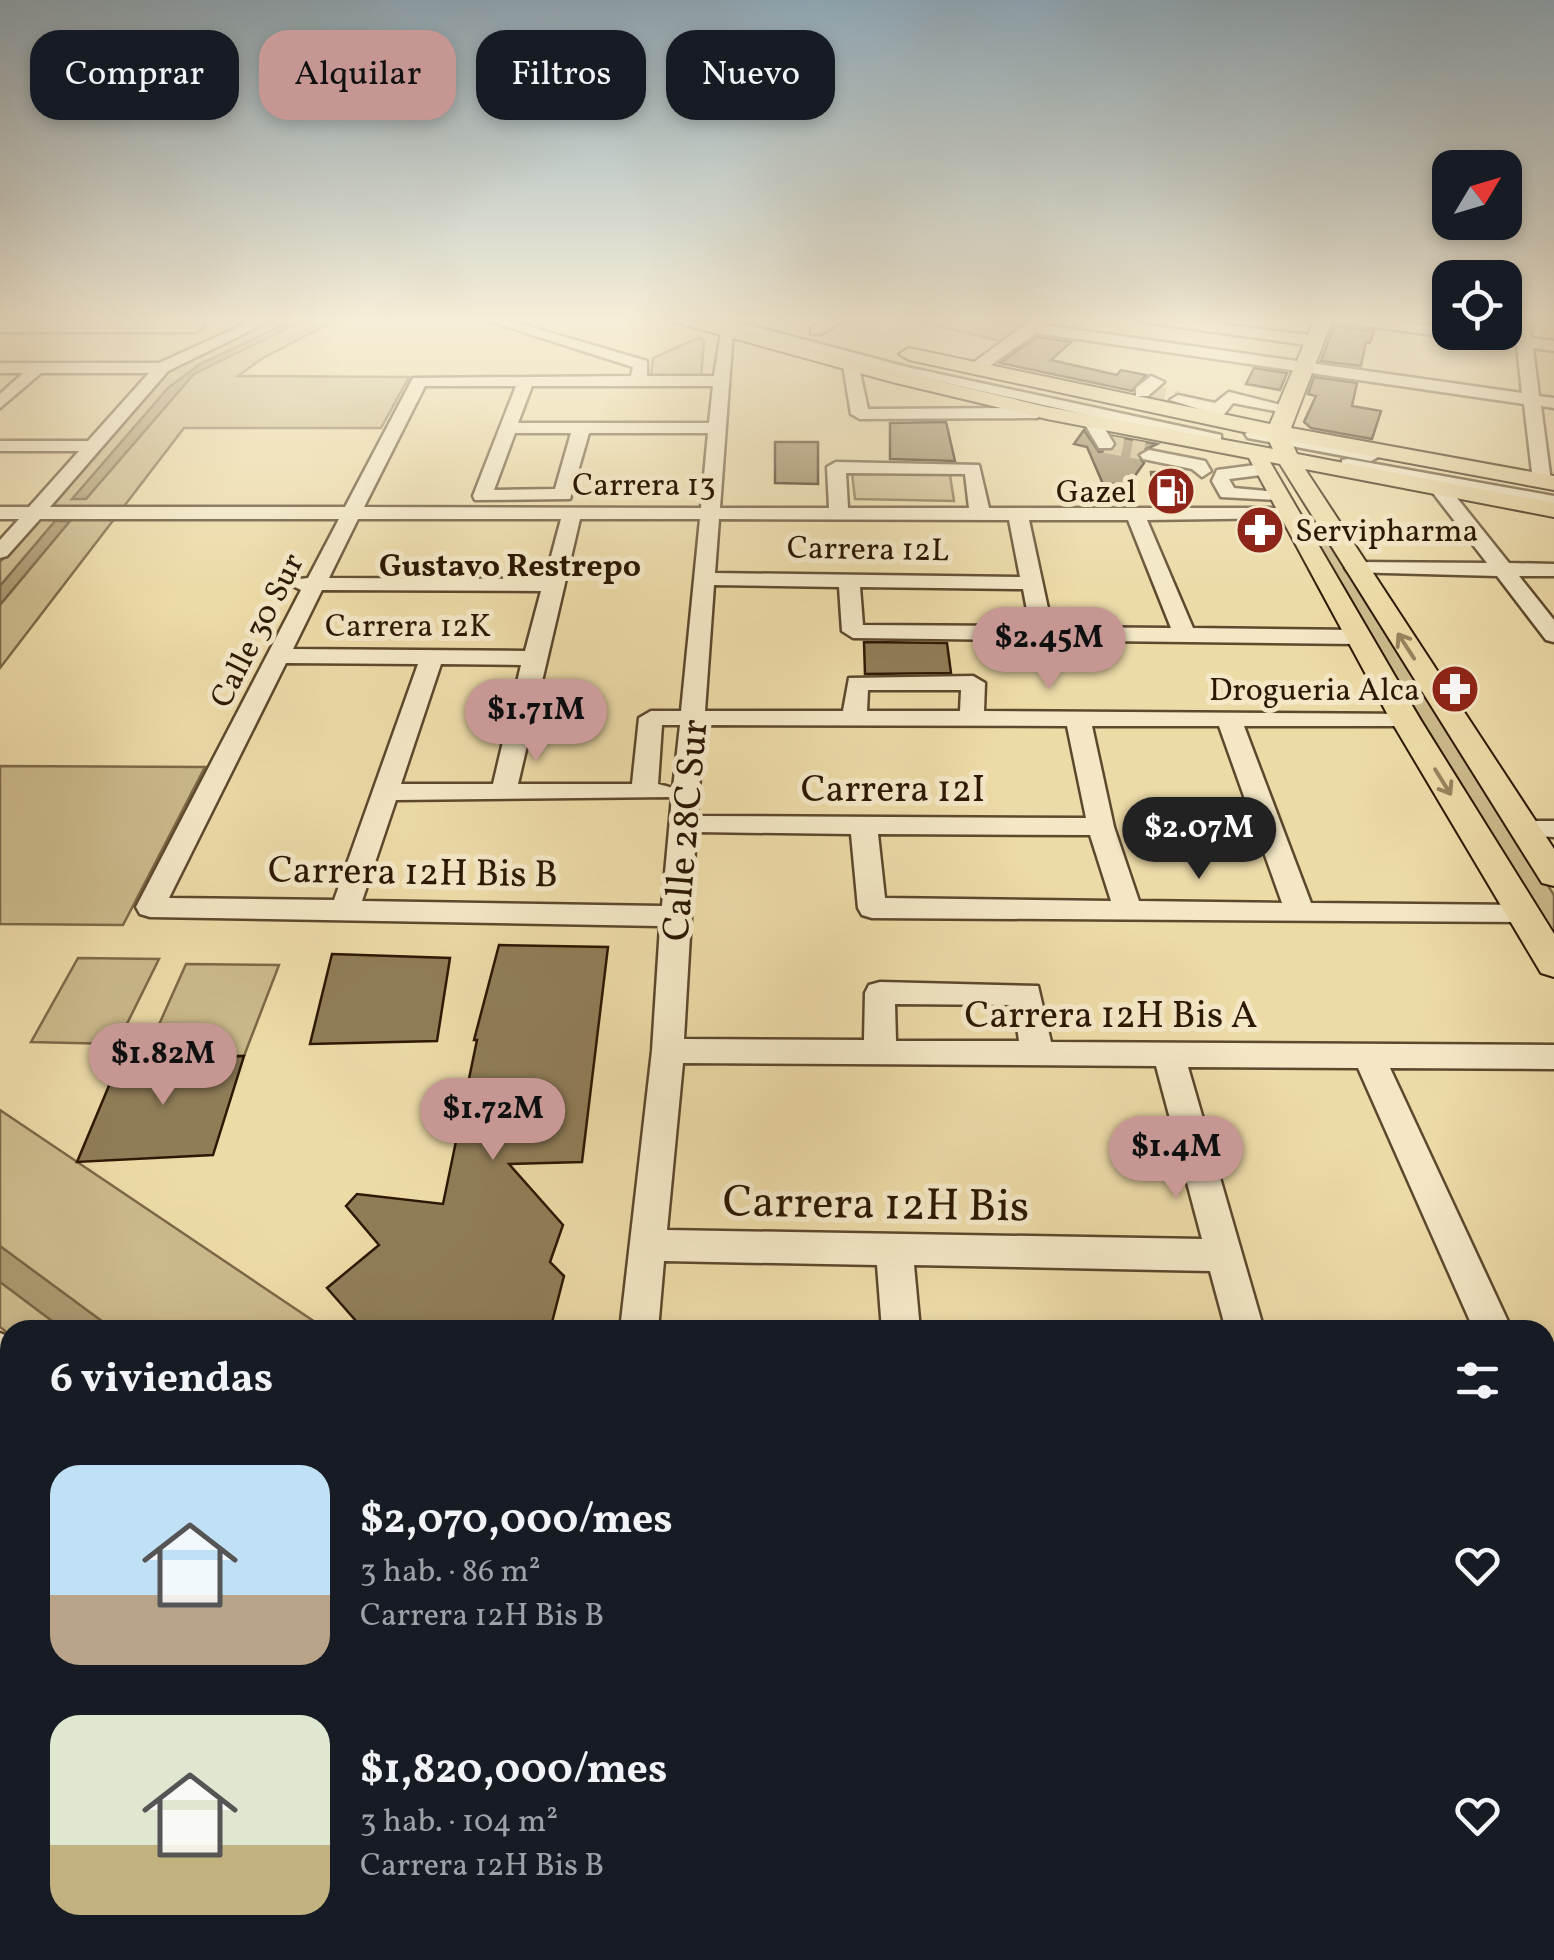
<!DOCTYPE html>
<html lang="es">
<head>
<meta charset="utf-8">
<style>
	:root { --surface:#171b24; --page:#242831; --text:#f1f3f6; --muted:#9ea1a6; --accent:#c59692 }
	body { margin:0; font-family:Vollkorn,serif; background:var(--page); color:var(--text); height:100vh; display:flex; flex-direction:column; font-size:38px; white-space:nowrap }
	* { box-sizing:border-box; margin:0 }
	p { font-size:32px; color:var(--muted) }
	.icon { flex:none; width:55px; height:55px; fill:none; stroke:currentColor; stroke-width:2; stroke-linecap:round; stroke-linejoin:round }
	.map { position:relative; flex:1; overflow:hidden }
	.panel { position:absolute; left:0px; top:1320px; width:1555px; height:640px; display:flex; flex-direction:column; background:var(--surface); border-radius:30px 30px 0 0; box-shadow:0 5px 15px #0003 }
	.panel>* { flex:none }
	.guide { position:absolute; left:30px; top:30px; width:1000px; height:90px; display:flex; gap:20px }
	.needle { width:65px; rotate:52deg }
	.controls { position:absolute; left:1432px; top:150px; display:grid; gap:20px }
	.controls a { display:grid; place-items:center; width:90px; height:90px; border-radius:20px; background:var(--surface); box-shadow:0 5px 15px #0003; font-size:50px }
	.price { position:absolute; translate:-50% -85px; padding:0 22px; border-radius:35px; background:var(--accent); color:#111; font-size:32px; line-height:65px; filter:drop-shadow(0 2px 5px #0008) }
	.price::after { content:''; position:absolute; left:50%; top:60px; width:30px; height:22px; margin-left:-15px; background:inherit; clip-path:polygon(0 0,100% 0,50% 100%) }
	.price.current { background:#222; color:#fff }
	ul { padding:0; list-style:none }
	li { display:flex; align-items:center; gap:30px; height:250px; padding:0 50px }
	li span { display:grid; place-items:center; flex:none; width:280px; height:200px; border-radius:30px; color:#555 }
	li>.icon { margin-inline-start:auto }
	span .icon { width:120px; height:120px; fill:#fffc; stroke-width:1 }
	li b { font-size:42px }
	h2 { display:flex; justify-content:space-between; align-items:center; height:120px; padding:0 50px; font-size:42px }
	.chip { padding:0 35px; border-radius:30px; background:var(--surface); box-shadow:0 5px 15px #0003; font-size:35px; line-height:90px }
	.chip.current { background:var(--accent); color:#111 }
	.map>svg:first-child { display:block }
</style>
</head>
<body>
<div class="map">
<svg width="1554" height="1960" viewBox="0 0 1554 1960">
	<rect width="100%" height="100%" fill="#ecdaa7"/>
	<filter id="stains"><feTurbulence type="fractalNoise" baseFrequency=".002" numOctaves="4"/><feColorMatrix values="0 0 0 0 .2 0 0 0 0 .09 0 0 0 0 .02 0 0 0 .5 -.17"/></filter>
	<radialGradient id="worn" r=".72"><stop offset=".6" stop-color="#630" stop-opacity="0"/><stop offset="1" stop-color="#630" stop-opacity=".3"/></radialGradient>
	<g fill="#cbb98b" stroke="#7c6847" stroke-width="2.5">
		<path d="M277,318h64l-78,40 -25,18 171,1 -28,51h-197l-184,240v-106l174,-198z"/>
		<path d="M902,318h66l54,8 -21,15z"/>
		<path d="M700,337l4,5 -3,36 -50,-1 2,-19z"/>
		<path d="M852,473l98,2 4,26 -99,-2z"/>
		<path d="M1305,528h18l231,367v43z"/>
		<path d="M0,766l205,1 -82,158 -123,-1z"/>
		<path d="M78,958l81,1 -42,85 -86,-2z"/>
		<path d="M186,964l93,1 -35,91h-99z"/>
		<path d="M0,1110l327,220h-317v5l-10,-8z"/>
	</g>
	<g fill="#ab986f" stroke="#786544" stroke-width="2.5">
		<path d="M298,318h10l-114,56 -108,125h-14l96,-111 32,-24z"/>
		<path d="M55,521h15l-70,84v-19z"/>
		<path d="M0,1246l114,84h-50l-64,-48z"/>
	</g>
	<g fill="#907d58" stroke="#2c1803" stroke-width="2.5">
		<path d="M1334,326l40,5 -4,12 -4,-1 -5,24 -40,-5z"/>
		<path d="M1037,337l34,5 -20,18 66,15 4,-5 25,5 -14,16 -132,-28z"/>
		<path d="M1254,368l33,5 -7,17 -34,-6z"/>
		<path d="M1314,377l43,6 -5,23 29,5 -9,28 -61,-11 -7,-6 12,-26 -8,-2z"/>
		<path d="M946,422l9,39 -65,-2v-36z"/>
		<path d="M1084,430l15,22 15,-2 4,-6 -5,-8 44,8 -21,10 8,9 -15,21h-26l-16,-37 -13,-3z"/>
		<path d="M775,442h43v42l-43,-1z"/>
		<path d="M1151,472h34l5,26 -37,-3z"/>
		<path d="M864,642l83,1 4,30 -86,1z"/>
		<path d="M499,945l109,2 -26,215 -73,2 54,61 -13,37 14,14 -14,54h-186l-37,-42 52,-43 -33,-39 11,-12 86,10 34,-164h-3z"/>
		<path d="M332,954l118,4 -13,83 -127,3z"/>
		<path d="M244,1056l-31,99 -136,7 44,-105z"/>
	</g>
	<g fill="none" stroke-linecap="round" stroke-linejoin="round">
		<g stroke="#c6b386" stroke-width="18" stroke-dasharray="18 9" stroke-linecap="butt">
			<path d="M1147,393l31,7"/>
			<path d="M1105,444l39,7"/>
		</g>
		<g stroke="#5c482c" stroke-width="5">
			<g id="minor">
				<path d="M258,318h18l-108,53 -118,136h295l68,-129 218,-2 2,-9 -154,-49h21l147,43v15h67l8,-49 -22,-9h22l185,49 314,68v8l-6,1 -357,-81 10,46 169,-1 9,5 -9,5 -177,1 -9,-5 -8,-49 6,-4 -116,-31 -13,178h109l-2,-41 9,-5 143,3 10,43h299l10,6 -3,4 -148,2 46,108 165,2 11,7 -11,7 -505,-6 -11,-7 -3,-44 -125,-2 -9,126h138l6,-33 124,-2 12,7 -1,28 430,3 3,5 -12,7h-161l67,177 214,2 10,3 4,7 -4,7 -663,-4 -10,-3 -4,-7 -7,-74 -155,-2 -12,207 180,1 1,-47 4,-8 11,-3 158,4 13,56 503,3v24l-164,-1 122,262h-38l-116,-262 -170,-1 76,263h-38l-16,-59 -296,-6 6,65h-38l-5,-65 -213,-4 -6,69h-38l32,-279 8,-125 -510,-9 -10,-3 -4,-7 165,-317 -12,-6 3,-4 16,-2 31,-59h-299l-33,37 -7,2v-18l19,-21h-19v-12h29l50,-56h-79v-10h88l61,-68h-108l-41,35v-14l23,-21h-23v-10h159zM425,386h91l-43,110 2,4 95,-1 19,-66h119l-7,75 -337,-1zM532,386h181l-4,37h-191zM515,433h56l-16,56 -61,1zM846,473l119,1 4,34h-121zM358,519h203l-16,60 -216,-1zM580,519h120l-19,192h-30l-12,7 -7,66h-114zM719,519l290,1 11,57 -305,-4zM1029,520h99l43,108 -119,-1zM860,587l163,2 7,37 -167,-1zM322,590l219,1 -16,60 -232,-2zM286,663l132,1 -84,236 -165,-2zM441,664l80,1 -28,119h-92zM868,690h93l-1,21h-93zM662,725h18l-7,63 -15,-4zM704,725l363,1 19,92 -389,-2zM1092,726h127l63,177 -143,-2 -25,-74zM672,797l-10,109 -300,-5 34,-101zM878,834l212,1 21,66 -226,-3zM895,1004l119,1 5,36h-123zM683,1063l473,3 46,173 -535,-9z"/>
				<path d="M830,318h17l-26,16h-10v-6z"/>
				<path d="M1034,318h14l-5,7 479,68 -5,-47 -182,-24 -7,-4h38l84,10v4l66,4 -2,-18h14l3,20 23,3v10l-21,-3 6,48 15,2v10l-13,-2 10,75 -9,6 -9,-6 -9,-77 -488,-71 -55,39h-12v-6z"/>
				<path d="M1137,318h37l140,18 8,5 -8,5 -170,-24z"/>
				<path d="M0,322h196l8,5 -8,5h-196z"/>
				<path d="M1151,376l13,6 -16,14h-12v-8z"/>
				<path d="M1229,392l64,16 -8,5 -52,-10 -16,20 -6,1 -9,-5 6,-7 -38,-12 8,-5 37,8z"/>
				<path d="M1093,418l6,1 15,25 -3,4h-12l-15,-25z"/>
				<path d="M1254,429l117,22 9,5 -9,5 -123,-23 -3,-4z"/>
				<path d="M1149,450l56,11 6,10 -9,6 -10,-8 -49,-10 -3,-4z"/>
				<path d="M1348,459l206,37v12l-105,-20 60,75 45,1v12h-35l35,44v22l-8,-2 -49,-64 -149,-4 -3,-4 10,-6 132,1 -54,-70v-8l-91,-17v-8z"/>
				<path d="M1263,464l6,2v8l-40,5 5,9 44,4v8l-57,-3 -9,-16 5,-11z"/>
				<path d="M1524,821h30v16l-39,-2 -4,-6 4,-6z"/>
				<path d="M0,1333l10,4v91l-10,4v-56l6,-2 -6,-2z"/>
				<rect x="1545" y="1385" width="9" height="38"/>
				<rect x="1545" y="1670" width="9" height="46"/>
				<rect x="0" y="1718" width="10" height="48"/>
				<path d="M387,1950h52l-2,10h-52z"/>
				<rect x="562" y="1950" width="52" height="10"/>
				<path d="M1382,1950h52l3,10h-52z"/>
			</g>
		</g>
		<g stroke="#2c1803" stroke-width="4">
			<path id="major" d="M672,318h28l204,55 143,34 226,42 -6,-12 -358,-77 -10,-6 10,-6 361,76 45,-106h18l-42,110 263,48v14l-263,-49 6,13 257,49v14l-249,-48 249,380v37l-12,-3 -262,-419 -10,-2 150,257 134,215v43l-13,-4 -151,-254 -141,-261 -202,-39 -155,-37 -218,-60z"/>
		</g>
		<use href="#minor" fill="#f3e7c6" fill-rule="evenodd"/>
		<use href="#major" fill="#ecdaa7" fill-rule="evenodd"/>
	</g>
	<defs><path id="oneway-shaft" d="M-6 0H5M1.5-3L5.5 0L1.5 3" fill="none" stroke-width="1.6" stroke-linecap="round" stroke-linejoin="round" transform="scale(2.5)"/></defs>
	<g stroke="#96835d">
		<use href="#oneway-shaft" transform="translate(1406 646) rotate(-123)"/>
		<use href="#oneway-shaft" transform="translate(1443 782) rotate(58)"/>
	</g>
	<linearGradient id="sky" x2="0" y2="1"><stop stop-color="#8fa9b8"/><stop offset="0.54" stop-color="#f6eed7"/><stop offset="1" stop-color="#f6eed7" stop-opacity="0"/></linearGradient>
	<rect width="1554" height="592" fill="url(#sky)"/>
	<defs>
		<g id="fuel-disc" transform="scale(2.5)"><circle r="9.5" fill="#8f2418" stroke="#f3e7c6"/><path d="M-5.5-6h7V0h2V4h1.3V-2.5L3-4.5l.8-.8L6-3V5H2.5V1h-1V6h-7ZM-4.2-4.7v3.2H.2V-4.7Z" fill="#fff"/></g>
		<g id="pharmacy-disc" transform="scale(2.5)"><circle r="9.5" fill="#8f2418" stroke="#f3e7c6"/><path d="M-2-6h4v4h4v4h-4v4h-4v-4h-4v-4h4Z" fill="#fff"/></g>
	</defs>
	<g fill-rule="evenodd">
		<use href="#fuel-disc" x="1171" y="491"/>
		<use href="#pharmacy-disc" x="1260" y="530"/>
		<use href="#pharmacy-disc" x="1455" y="689"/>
	</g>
	<g text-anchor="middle" stroke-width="10" stroke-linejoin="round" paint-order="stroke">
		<g font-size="32" fill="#2c1803" stroke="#f3e7c6">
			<text x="644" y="495">Carrera 13</text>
			<text transform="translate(868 548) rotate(1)" y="11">Carrera 12L</text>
			<text x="408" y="636">Carrera 12K</text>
			<text transform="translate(256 630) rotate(-63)" y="11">Calle 30 Sur</text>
		</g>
		<g font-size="32" fill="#2c1803" stroke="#f3e7c6" text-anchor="end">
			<text x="1136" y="502">Gazel</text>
			<text x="1295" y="541" text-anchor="start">Servipharma</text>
			<text x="1420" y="700">Drogueria Alca</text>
		</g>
		<g font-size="32" font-weight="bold" fill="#2c1803" stroke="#f3e7c6">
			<text x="510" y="576">Gustavo Restrepo</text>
		</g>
		<g font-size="38" fill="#2c1803" stroke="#f3e7c6">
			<text x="893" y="801">Carrera 12I</text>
			<text transform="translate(684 830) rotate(-85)" y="13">Calle 28C Sur</text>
			<text transform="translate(413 871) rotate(1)" y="13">Carrera 12H Bis B</text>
			<text x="1111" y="1027">Carrera 12H Bis A</text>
		</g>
		<g font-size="45" fill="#2c1803" stroke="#f3e7c6">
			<text transform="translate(876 1202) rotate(1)" y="16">Carrera 12H Bis</text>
		</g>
	</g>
	<rect width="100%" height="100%" filter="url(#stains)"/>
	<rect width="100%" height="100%" fill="url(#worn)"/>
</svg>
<div class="controls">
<a><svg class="needle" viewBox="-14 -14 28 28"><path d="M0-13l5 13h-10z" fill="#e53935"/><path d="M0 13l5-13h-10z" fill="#9ea1a6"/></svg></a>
<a><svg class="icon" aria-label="locate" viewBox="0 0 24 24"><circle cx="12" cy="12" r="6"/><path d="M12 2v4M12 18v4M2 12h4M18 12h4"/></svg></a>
</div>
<b class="price" style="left:1049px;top:692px">$2.45M</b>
<b class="price" style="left:536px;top:764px">$1.71M</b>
<b class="price current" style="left:1199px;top:882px">$2.07M</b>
<b class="price" style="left:163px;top:1108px">$1.82M</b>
<b class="price" style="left:493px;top:1163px">$1.72M</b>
<b class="price" style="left:1176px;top:1201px">$1.4M</b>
<div class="guide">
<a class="chip">Comprar</a>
<a class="chip current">Alquilar</a>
<a class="chip">Filtros</a>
<a class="chip">Nuevo</a>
</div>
<section class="panel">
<h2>6 viviendas<svg class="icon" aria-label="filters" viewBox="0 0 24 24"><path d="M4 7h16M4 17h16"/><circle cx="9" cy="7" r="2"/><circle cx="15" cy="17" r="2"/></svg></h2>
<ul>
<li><span style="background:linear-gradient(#bfe0f5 65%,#b9a48a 0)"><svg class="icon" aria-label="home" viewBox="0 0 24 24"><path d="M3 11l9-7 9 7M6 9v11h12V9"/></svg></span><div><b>$2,070,000/mes</b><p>3 hab. · 86 m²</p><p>Carrera 12H Bis B</p></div><svg class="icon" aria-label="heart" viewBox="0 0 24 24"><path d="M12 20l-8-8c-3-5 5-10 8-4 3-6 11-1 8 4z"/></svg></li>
<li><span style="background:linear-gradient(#dfe7d0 65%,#c2b280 0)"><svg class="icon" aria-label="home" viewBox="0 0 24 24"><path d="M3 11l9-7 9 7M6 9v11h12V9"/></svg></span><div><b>$1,820,000/mes</b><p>3 hab. · 104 m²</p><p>Carrera 12H Bis B</p></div><svg class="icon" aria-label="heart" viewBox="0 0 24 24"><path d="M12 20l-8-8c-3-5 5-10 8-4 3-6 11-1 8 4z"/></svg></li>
</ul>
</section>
</div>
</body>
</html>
